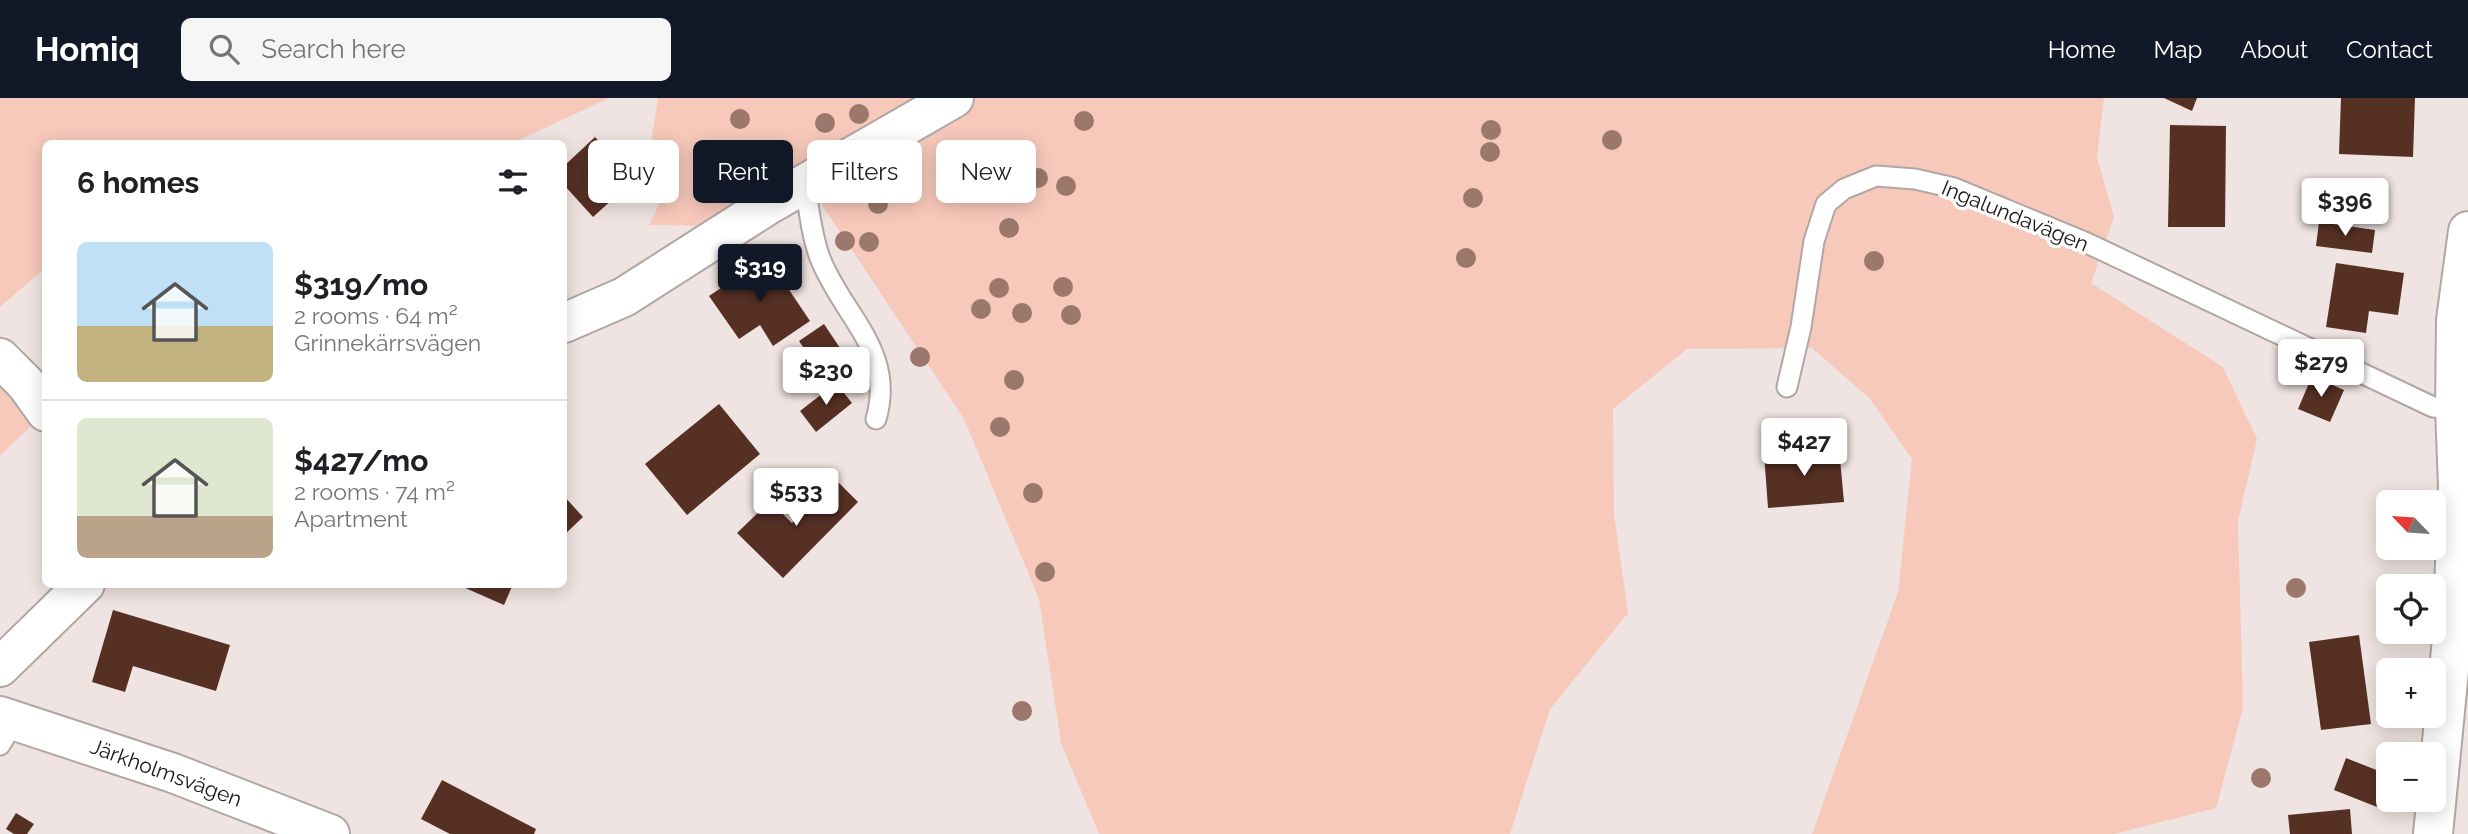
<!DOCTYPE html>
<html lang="en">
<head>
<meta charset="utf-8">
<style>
	:root { --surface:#fff; --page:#f6f6f6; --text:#202124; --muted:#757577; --line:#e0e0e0; --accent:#111827 }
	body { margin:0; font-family:Raleway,sans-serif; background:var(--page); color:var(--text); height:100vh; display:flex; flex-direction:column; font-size:26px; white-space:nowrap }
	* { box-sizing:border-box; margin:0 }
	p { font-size:23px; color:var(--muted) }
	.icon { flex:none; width:38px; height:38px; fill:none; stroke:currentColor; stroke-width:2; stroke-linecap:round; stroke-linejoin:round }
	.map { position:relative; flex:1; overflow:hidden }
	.drawer { position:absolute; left:42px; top:42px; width:525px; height:448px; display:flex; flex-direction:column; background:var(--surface); border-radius:10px; box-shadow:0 4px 18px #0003 }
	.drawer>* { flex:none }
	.hud { position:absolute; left:588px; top:42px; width:665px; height:63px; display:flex; gap:14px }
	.needle { width:46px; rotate:295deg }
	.fabs { position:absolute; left:2376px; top:392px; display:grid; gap:14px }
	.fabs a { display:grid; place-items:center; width:70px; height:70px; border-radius:10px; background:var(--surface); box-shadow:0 4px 18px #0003; font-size:35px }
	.price { position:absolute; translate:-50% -60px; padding:0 16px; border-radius:7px; background:#fff; color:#222; font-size:23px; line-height:46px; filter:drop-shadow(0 2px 4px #0008) }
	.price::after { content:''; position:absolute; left:50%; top:42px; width:21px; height:16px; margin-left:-10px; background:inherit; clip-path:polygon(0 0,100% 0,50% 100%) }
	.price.current { background:var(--accent); color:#fff }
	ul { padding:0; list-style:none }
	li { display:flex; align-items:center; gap:21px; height:175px; padding:0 35px }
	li+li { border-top:2px solid var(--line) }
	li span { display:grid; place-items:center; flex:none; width:196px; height:140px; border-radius:10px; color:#555 }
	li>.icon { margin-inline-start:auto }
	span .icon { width:84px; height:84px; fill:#fffc; stroke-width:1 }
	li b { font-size:30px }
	h2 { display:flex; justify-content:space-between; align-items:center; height:84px; padding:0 35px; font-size:30px }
	.chip { padding:0 24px; border-radius:10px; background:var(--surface); box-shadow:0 4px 18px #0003; font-size:24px; line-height:63px }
	.chip.current { background:var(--accent); color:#fff }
	header { display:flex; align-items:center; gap:42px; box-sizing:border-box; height:98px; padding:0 35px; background:var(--accent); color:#fff }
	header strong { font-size:33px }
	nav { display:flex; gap:38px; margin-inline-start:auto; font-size:24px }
	.search { width:490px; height:63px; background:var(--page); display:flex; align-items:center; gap:18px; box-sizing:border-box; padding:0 24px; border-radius:10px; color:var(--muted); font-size:26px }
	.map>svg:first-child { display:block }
</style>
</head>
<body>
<header>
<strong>Homiq</strong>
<div class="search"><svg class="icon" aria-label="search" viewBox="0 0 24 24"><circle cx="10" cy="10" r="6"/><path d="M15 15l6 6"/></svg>Search here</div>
<nav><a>Home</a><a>Map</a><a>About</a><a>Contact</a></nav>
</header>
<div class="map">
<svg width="2468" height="736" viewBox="0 0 2468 736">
	<rect width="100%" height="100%" fill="#efe4e1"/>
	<g fill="#f7c9bb">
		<path d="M0,0h609l-96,45 -467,1 -1,124 -45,39z"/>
		<path d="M658,0h1446l-7,59 17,60 -23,66 132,84 34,72 -19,82 5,187 -27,100 -102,26h-302l86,-242 14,-133 -42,-60 -58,-51 -125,1 -74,60 1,106 14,98 -78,96 -40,125h-411l-38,-91 -22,-144 -75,-180 -161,-243 -95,50 -59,-1 17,-36 -14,-52z"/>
		<path d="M0,236l46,50 -1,28 -45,44z"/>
	</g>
	<g fill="#573024">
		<path d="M2164,0h33l-5,13z"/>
		<path d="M2341,0h74l-2,59 -74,-3z"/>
		<path d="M2170,27l56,1 -1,101h-57z"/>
		<path d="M595,39l39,43 -41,37 -29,-32v-19z"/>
		<path d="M2319,124l56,8 -3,23 -56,-7z"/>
		<path d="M767,159l43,64 -37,25 -13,-21 -21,14 -30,-43z"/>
		<path d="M2336,165l68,10 -6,42 -29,-4 -3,22 -40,-6z"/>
		<path d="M824,226l24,36 -25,17 -24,-36z"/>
		<path d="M2312,278l32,14 -14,32 -32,-13z"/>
		<path d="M836,285l16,20 -36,29 -16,-21z"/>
		<path d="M719,306l41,50 -73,61 -42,-51z"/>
		<path d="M1839,350l5,54 -76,6 -4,-55z"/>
		<path d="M835,381l23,23 -75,76 -46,-45 33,-32 22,22z"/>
		<path d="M564,398l19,21 -19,18z"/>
		<path d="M464,486h49l-9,21 -41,-18z"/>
		<path d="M113,512l117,35 -14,46 -83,-25 -8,26 -33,-10z"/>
		<path d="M2359,537l12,89 -50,6 -12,-88z"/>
		<path d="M2346,660l43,17 -12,32 -43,-17z"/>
		<path d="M442,682l94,49 -2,5h-84l-29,-15z"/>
		<path d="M2350,711l2,25h-62l-2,-19z"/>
		<path d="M16,715l18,11 -7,10h-13l-8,-5z"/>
	</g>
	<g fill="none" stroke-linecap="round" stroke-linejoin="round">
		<g stroke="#b0a7a4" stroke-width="23">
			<g id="service">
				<path d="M805,86c4,24 6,50 15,74 22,57 76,93 56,161"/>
				<path d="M1787,289l14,-60 13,-86 12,-37 18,-15 32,-13 39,3 39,9 133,55 346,164 22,2"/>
				<path d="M0,647l15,-25"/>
			</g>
		</g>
		<g stroke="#b0a7a4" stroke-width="42">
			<g id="minor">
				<path d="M564,225l60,-26 144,-92 186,-107"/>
				<path d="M0,260l26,26 20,28"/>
				<path d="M0,569l85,-83"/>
				<path d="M0,618l173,57 157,61"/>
				<path d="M2433,736l19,-195 6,-153 -3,-77 1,-89 12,-89"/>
			</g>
		</g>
		<use href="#service" stroke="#fff" stroke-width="19"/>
		<use href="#minor" stroke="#fff" stroke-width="38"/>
	</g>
	<g fill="#9c776b">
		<circle cx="859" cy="16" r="10"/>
		<circle cx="740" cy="21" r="10"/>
		<circle cx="1084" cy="23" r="10"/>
		<circle cx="825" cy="25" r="10"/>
		<circle cx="1491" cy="32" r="10"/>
		<circle cx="1612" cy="42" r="10"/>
		<circle cx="1490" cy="54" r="10"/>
		<circle cx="888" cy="62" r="10"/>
		<circle cx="1038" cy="80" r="10"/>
		<circle cx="706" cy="86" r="10"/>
		<circle cx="1066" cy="88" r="10"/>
		<circle cx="1473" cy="100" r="10"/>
		<circle cx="878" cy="106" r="10"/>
		<circle cx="1009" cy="130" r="10"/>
		<circle cx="845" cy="143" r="10"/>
		<circle cx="869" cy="144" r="10"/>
		<circle cx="1466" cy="160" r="10"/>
		<circle cx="1874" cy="163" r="10"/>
		<circle cx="1063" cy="189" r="10"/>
		<circle cx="999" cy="190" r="10"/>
		<circle cx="981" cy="211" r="10"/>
		<circle cx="1022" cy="215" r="10"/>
		<circle cx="1071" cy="217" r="10"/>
		<circle cx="920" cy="259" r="10"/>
		<circle cx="1014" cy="282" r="10"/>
		<circle cx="1000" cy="329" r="10"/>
		<circle cx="1033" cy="395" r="10"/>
		<circle cx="1045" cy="474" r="10"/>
		<circle cx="2296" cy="490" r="10"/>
		<circle cx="1022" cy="613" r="10"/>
		<circle cx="2261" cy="680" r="10"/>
	</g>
	<g text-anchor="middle" stroke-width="7" stroke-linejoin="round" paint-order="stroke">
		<g font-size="21" fill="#191514" stroke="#fff">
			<text transform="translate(2015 118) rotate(22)" y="7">Ingalundavägen</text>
			<text transform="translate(166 675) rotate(20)" y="7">Järkholmsvägen</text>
		</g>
	</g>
</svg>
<div class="fabs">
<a><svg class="needle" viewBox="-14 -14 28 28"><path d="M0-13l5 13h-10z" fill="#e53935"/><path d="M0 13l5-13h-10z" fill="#757577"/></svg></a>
<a><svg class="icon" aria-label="locate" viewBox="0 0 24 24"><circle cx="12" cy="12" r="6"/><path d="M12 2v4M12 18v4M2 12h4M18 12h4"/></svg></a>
<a>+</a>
<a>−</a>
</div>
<b class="price" style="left:2345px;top:140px">$396</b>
<b class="price current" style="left:760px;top:206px">$319</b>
<b class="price" style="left:2321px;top:301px">$279</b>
<b class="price" style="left:826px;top:309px">$230</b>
<b class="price" style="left:1804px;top:380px">$427</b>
<b class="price" style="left:796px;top:430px">$533</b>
<div class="hud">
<a class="chip">Buy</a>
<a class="chip current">Rent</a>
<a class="chip">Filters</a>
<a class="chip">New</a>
</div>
<section class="drawer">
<h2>6 homes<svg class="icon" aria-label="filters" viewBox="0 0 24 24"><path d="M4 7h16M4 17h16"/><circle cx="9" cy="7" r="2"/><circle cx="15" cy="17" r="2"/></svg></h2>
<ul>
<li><span style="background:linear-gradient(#bfe0f5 60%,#c2b280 0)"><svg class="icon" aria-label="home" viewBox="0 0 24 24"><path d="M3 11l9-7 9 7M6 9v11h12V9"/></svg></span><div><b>$319/mo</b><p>2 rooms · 64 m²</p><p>Grinnekärrsvägen</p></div></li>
<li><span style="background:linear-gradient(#dfe7d0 70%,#b9a48a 0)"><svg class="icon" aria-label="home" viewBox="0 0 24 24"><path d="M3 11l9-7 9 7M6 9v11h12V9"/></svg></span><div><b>$427/mo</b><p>2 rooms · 74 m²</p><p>Apartment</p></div></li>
</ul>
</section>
</div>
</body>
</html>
